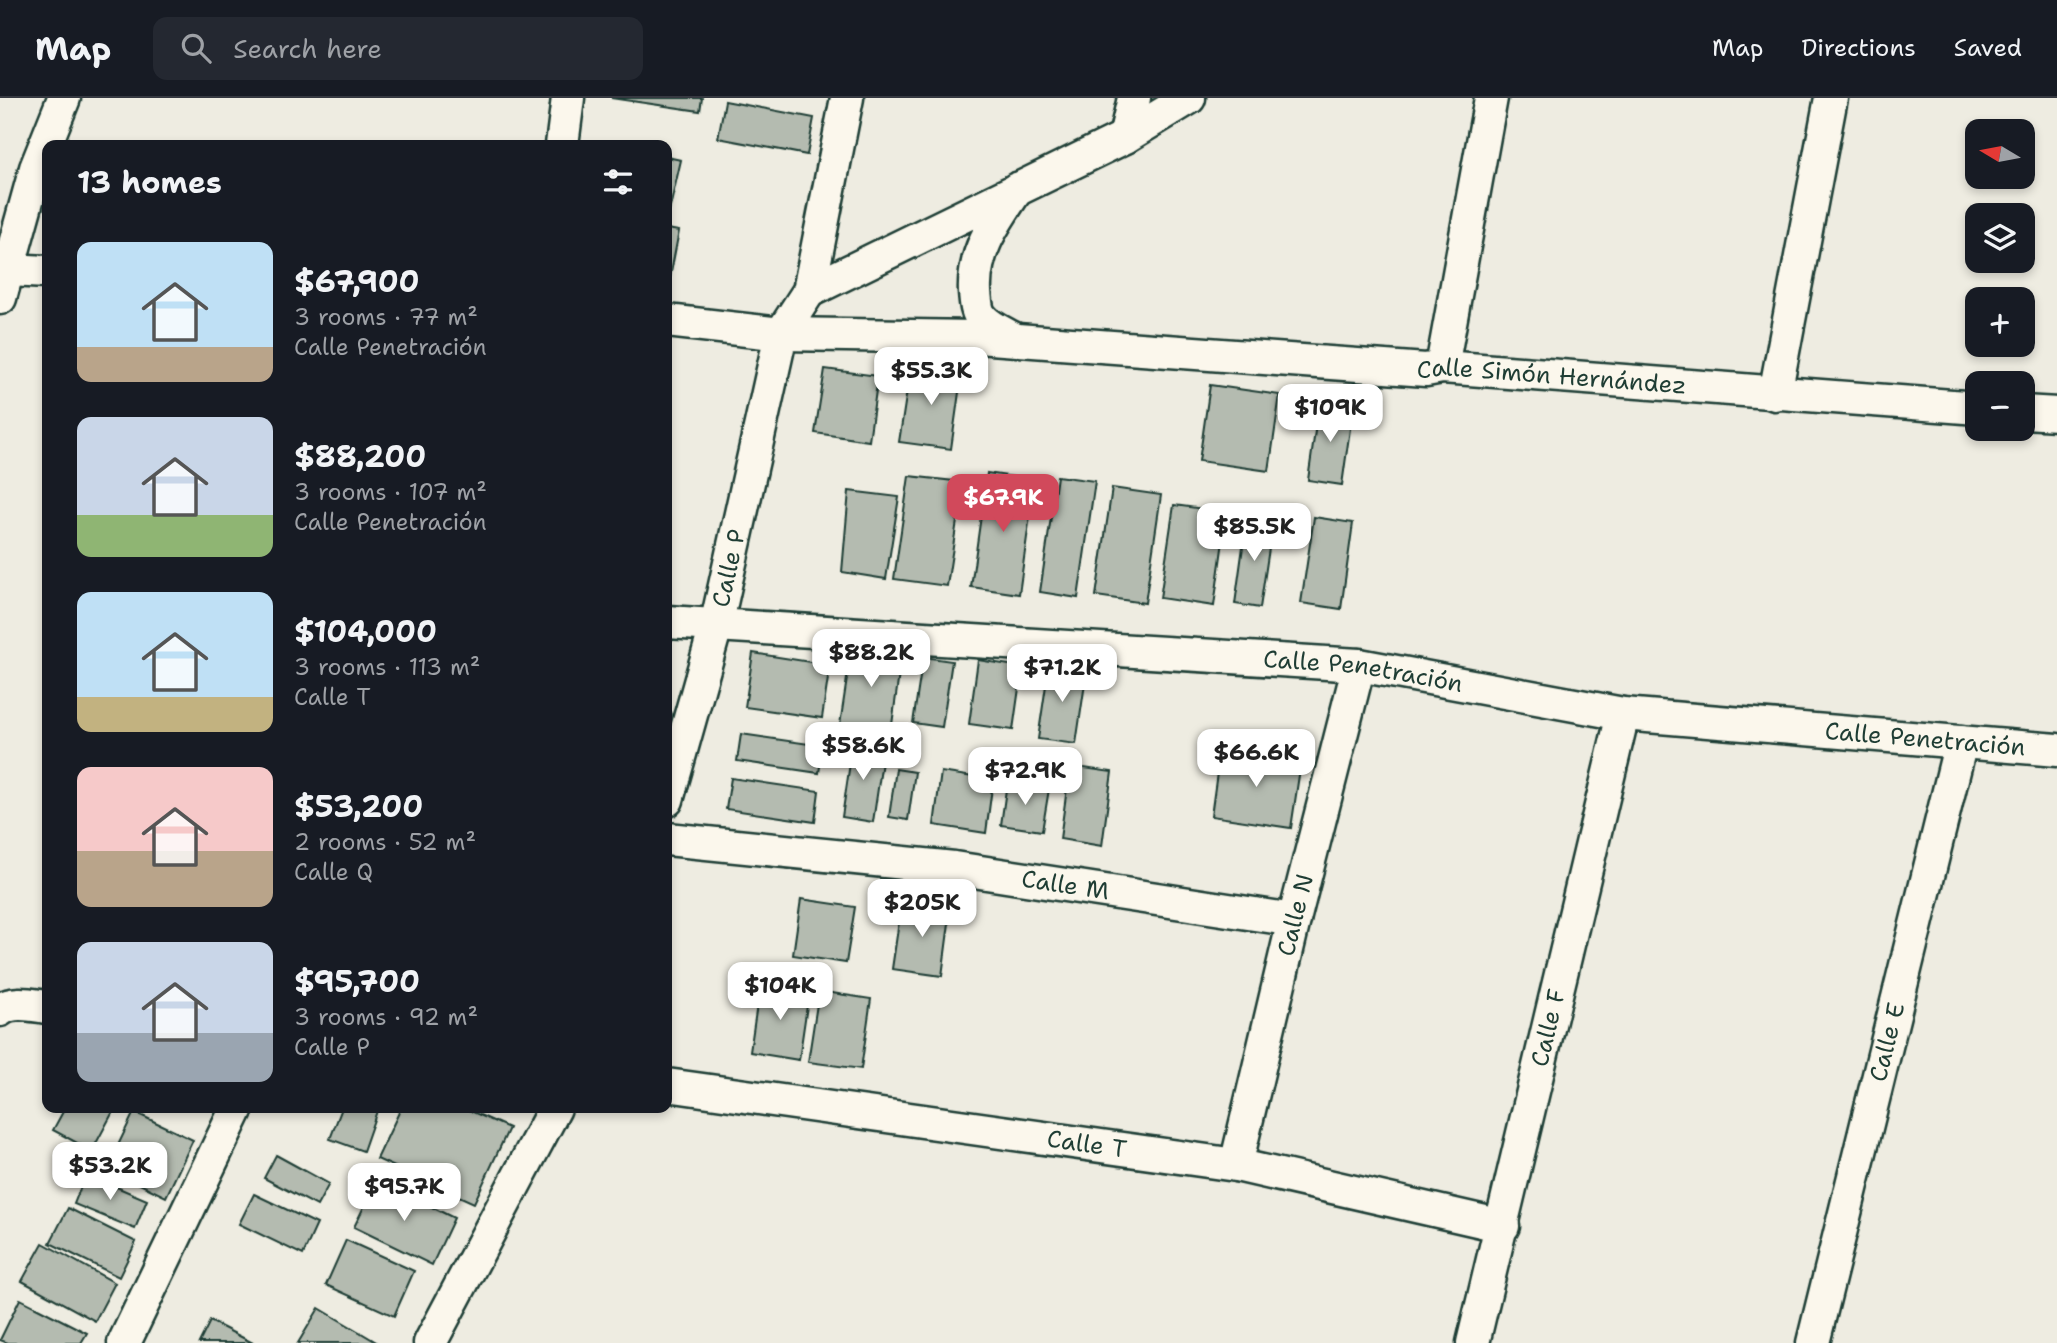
<!DOCTYPE html>
<html lang="en">
<head>
<meta charset="utf-8">
<style>
	:root { --surface:#171b24; --page:#242831; --text:#f1f3f6; --muted:#9ea1a6; --line:#363941; --accent:#d1495b }
	body { margin:0; font-family:"Shantell Sans",sans-serif; background:var(--page); color:var(--text); height:100vh; display:flex; flex-direction:column; font-size:26px; white-space:nowrap }
	* { box-sizing:border-box; margin:0 }
	p { font-size:23px; color:var(--muted) }
	.icon { flex:none; width:38px; height:38px; fill:none; stroke:currentColor; stroke-width:2; stroke-linecap:round; stroke-linejoin:round }
	.map { position:relative; flex:1; overflow:hidden }
	.details { position:absolute; left:42px; top:42px; width:630px; height:973px; display:flex; flex-direction:column; background:var(--surface); border-radius:14px; box-shadow:0 4px 10px #0003 }
	.details>* { flex:none }
	.needle { width:46px; rotate:280deg }
	.controls { position:absolute; left:1965px; top:21px; display:grid; gap:14px }
	.controls a { display:grid; place-items:center; width:70px; height:70px; border-radius:14px; background:var(--surface); box-shadow:0 4px 10px #0003; font-size:35px }
	.price { position:absolute; translate:-50% -60px; padding:0 16px; border-radius:14px; background:#fff; color:#222; font-size:23px; line-height:46px; filter:drop-shadow(0 2px 4px #0008) }
	.price::after { content:''; position:absolute; left:50%; top:42px; width:21px; height:16px; margin-left:-10px; background:inherit; clip-path:polygon(0 0,100% 0,50% 100%) }
	.price.on { background:var(--accent); color:#fff }
	ul { padding:0; list-style:none }
	li { display:flex; align-items:center; gap:21px; height:175px; padding:0 35px }
	li span { display:grid; place-items:center; flex:none; width:196px; height:140px; border-radius:14px; color:#555 }
	li>.icon { margin-inline-start:auto }
	span .icon { width:84px; height:84px; fill:#fffc; stroke-width:1 }
	li b { font-size:30px }
	h2 { display:flex; justify-content:space-between; align-items:center; height:84px; padding:0 35px; font-size:30px }
	header { display:flex; align-items:center; gap:42px; box-sizing:border-box; height:98px; padding:0 35px; background:var(--surface); border-bottom:2px solid var(--line) }
	header strong { font-size:33px }
	nav { display:flex; gap:38px; margin-inline-start:auto; font-size:24px }
	.search { width:490px; height:63px; background:var(--page); display:flex; align-items:center; gap:18px; box-sizing:border-box; padding:0 24px; border-radius:14px; color:var(--muted); font-size:26px }
	.map>svg:first-child { display:block }
</style>
</head>
<body>
<header>
<strong>Map</strong>
<div class="search"><svg class="icon" aria-label="search" viewBox="0 0 24 24"><circle cx="10" cy="10" r="6"/><path d="M15 15l6 6"/></svg>Search here</div>
<nav><a>Map</a><a>Directions</a><a>Saved</a></nav>
</header>
<div class="map">
<svg width="2057" height="1245" viewBox="0 0 2057 1245">
	<rect width="100%" height="100%" fill="#eeece1"/>
	<filter id="ink" filterUnits="userSpaceOnUse"><feTurbulence type="fractalNoise" baseFrequency=".0143" numOctaves="2"/><feDisplacementMap in="SourceGraphic" scale="14" xChannelSelector="R" yChannelSelector="G"/><feConvolveMatrix kernelMatrix="1 2 1 2 8 2 1 2 1" color-interpolation-filters="sRGB"/></filter>
	<g filter="url(#ink)">
		<g fill="#b4bbb0" stroke="#1f3d34" stroke-width="2">
			<path d="M611,0h91l-2,13z"/>
			<path d="M725,3l89,17 -7,37 -89,-17z"/>
			<path d="M667,59l14,3 -12,52h-2z"/>
			<path d="M667,131l12,2 -9,47 -3,-1z"/>
			<path d="M911,266l51,7 -11,78 -52,-7z"/>
			<path d="M825,271l53,7 -9,65 -54,-8z"/>
			<path d="M1210,287l70,10 -11,76 -70,-10z"/>
			<path d="M1319,305l34,5 -11,77 -34,-5z"/>
			<path d="M987,375l48,7 -16,114 -48,-7z"/>
			<path d="M909,378l54,6 -16,104 -53,-7z"/>
			<path d="M1057,378l38,5 -17,117 -38,-6z"/>
			<path d="M1112,390l49,7 -16,108 -49,-7z"/>
			<path d="M849,393l50,6 -13,82 -44,-7z"/>
			<path d="M1174,407l53,7 -13,94 -54,-8z"/>
			<path d="M1314,419l39,6 -12,86 -40,-6z"/>
			<path d="M1247,420l26,4 -13,86 -25,-4z"/>
			<path d="M852,547l50,7 -11,80 -51,-7z"/>
			<path d="M753,555l77,12 -8,53 -77,-11z"/>
			<path d="M923,559l29,4 -10,66 -29,-4z"/>
			<path d="M978,562l44,7 -9,63 -44,-6z"/>
			<path d="M1049,567l38,5 -11,74 -38,-5z"/>
			<path d="M741,636l82,12 -4,27 -82,-12z"/>
			<path d="M853,645l31,5 -11,74 -31,-5z"/>
			<path d="M1220,653l81,11 -10,66 -80,-12z"/>
			<path d="M1070,668l42,6 -10,74 -42,-7z"/>
			<path d="M896,671l19,3 -7,48 -19,-3z"/>
			<path d="M941,674l52,8 -7,53 -52,-8z"/>
			<path d="M731,680l88,13 -4,31 -89,-13z"/>
			<path d="M1007,684l42,7 -7,42 -41,-6z"/>
			<path d="M801,801l54,8 -9,56 -53,-8z"/>
			<path d="M902,803l49,7 -9,68 -50,-7z"/>
			<path d="M760,886l49,8 -10,68 -49,-8z"/>
			<path d="M819,893l52,8 -10,70 -53,-7z"/>
			<path d="M65,1010h50l-23,43 -39,-21z"/>
			<path d="M342,1010h36l-15,43 -33,-12z"/>
			<path d="M401,1010h63l45,20 -35,75 -97,-44z"/>
			<path d="M134,1014l59,28 -27,57 -59,-29z"/>
			<path d="M276,1057l53,29 -12,22 -53,-28z"/>
			<path d="M86,1076l61,26 -12,29 -61,-25z"/>
			<path d="M377,1082l77,38 -22,47 -78,-38z"/>
			<path d="M254,1096l63,30 -14,31 -64,-31z"/>
			<path d="M68,1110l68,34 -17,35 -69,-34z"/>
			<path d="M346,1142l68,31 -20,45 -68,-31z"/>
			<path d="M43,1145l72,40 -20,38 -73,-40z"/>
			<path d="M20,1201l67,34 -6,10h-73l-8,-3z"/>
			<path d="M319,1210l59,35h-80z"/>
			<path d="M210,1223l43,22h-54z"/>
		</g>
		<g fill="none" stroke-linecap="round" stroke-linejoin="round">
			<g stroke="#1f3d34" stroke-width="37">
				<g id="minor">
					<path d="M1125,39l9,-39"/>
					<path d="M562,47l6,-47"/>
					<path d="M9,172l38,2"/>
					<path d="M809,193l316,-154 64,-39"/>
					<path d="M0,200l36,-130 28,-70"/>
					<path id="s1" d="M667,223l114,13 196,3 449,33 16,-3 536,41"/>
					<path d="M1014,241c-10,-6 -25,-12 -32,-21 -6,-6 -6,-17 -7,-26 -2,-41 20,-70 42,-103"/>
					<path d="M1442,269l49,-269"/>
					<path d="M1775,296l56,-296"/>
					<path d="M2023,314l34,2"/>
					<path id="s2" d="M667,524l692,43 264,49 434,36"/>
					<path id="s3" d="M667,702l49,-174 65,-292 28,-43 38,-193"/>
					<path id="s4" d="M667,741l287,29 340,52"/>
					<path d="M0,912c13,-10 32,-5 47,-3"/>
					<path id="s5" d="M667,987l569,80 267,61"/>
					<path id="s6" d="M1236,1067l58,-245 65,-255"/>
					<path d="M124,1245l113,-235"/>
					<path d="M430,1245l125,-235"/>
					<path id="s7" d="M1473,1245l150,-629"/>
					<path id="s8" d="M1813,1245l148,-601"/>
				</g>
			</g>
			<use href="#minor" stroke="#fbf7ec" stroke-width="32"/>
		</g>
	</g>
	<g text-anchor="middle" stroke-width="6" stroke-linejoin="round" paint-order="stroke">
		<g font-size="24" fill="#1f3d34" stroke="#fbf7ec">
			<text dy="8" stroke="none"><textPath href="#s1" startOffset="887">Calle Simón Hernández</textPath></text>
			<text dy="8" stroke="none"><textPath href="#s3" startOffset="240">Calle P</textPath></text>
			<text dy="8" stroke="none"><textPath href="#s2" startOffset="698">Calle Penetración</textPath></text>
			<text dy="8" stroke="none"><textPath href="#s2" startOffset="1265">Calle Penetración</textPath></text>
			<text dy="8" stroke="none"><textPath href="#s4" startOffset="401">Calle M</textPath></text>
			<text dy="8" stroke="none"><textPath href="#s6" startOffset="257">Calle N</textPath></text>
			<text dy="8" stroke="none"><textPath href="#s7" startOffset="324">Calle F</textPath></text>
			<text dy="8" stroke="none"><textPath href="#s8" startOffset="310">Calle E</textPath></text>
			<text dy="8" stroke="none"><textPath href="#s5" startOffset="424">Calle T</textPath></text>
		</g>
	</g>
</svg>
<div class="controls">
<a><svg class="needle" viewBox="-14 -14 28 28"><path d="M0-13l5 13h-10z" fill="#e53935"/><path d="M0 13l5-13h-10z" fill="#9ea1a6"/></svg></a>
<a><svg class="icon" aria-label="layers" viewBox="0 0 24 24"><path d="M12 4l9 5-9 5-9-5zM3 14l9 5 9-5"/></svg></a>
<a>+</a>
<a>−</a>
</div>
<b class="price" style="left:931px;top:309px">$55.3K</b>
<b class="price" style="left:1330px;top:346px">$109K</b>
<b class="price on" style="left:1003px;top:436px">$67.9K</b>
<b class="price" style="left:1254px;top:465px">$85.5K</b>
<b class="price" style="left:871px;top:591px">$88.2K</b>
<b class="price" style="left:1062px;top:606px">$71.2K</b>
<b class="price" style="left:863px;top:684px">$58.6K</b>
<b class="price" style="left:1256px;top:691px">$66.6K</b>
<b class="price" style="left:1025px;top:709px">$72.9K</b>
<b class="price" style="left:922px;top:841px">$205K</b>
<b class="price" style="left:780px;top:924px">$104K</b>
<b class="price" style="left:110px;top:1104px">$53.2K</b>
<b class="price" style="left:404px;top:1125px">$95.7K</b>
<section class="details">
<h2>13 homes<svg class="icon" aria-label="filters" viewBox="0 0 24 24"><path d="M4 7h16M4 17h16"/><circle cx="9" cy="7" r="2"/><circle cx="15" cy="17" r="2"/></svg></h2>
<ul>
<li><span style="background:linear-gradient(#bfe0f5 75%,#b9a48a 0)"><svg class="icon" aria-label="home" viewBox="0 0 24 24"><path d="M3 11l9-7 9 7M6 9v11h12V9"/></svg></span><div><b>$67,900</b><p>3 rooms · 77 m²</p><p>Calle Penetración</p></div></li>
<li><span style="background:linear-gradient(#c9d6e8 70%,#8fb573 0)"><svg class="icon" aria-label="home" viewBox="0 0 24 24"><path d="M3 11l9-7 9 7M6 9v11h12V9"/></svg></span><div><b>$88,200</b><p>3 rooms · 107 m²</p><p>Calle Penetración</p></div></li>
<li><span style="background:linear-gradient(#bfe0f5 75%,#c2b280 0)"><svg class="icon" aria-label="home" viewBox="0 0 24 24"><path d="M3 11l9-7 9 7M6 9v11h12V9"/></svg></span><div><b>$104,000</b><p>3 rooms · 113 m²</p><p>Calle T</p></div></li>
<li><span style="background:linear-gradient(#f6c9c9 60%,#b9a48a 0)"><svg class="icon" aria-label="home" viewBox="0 0 24 24"><path d="M3 11l9-7 9 7M6 9v11h12V9"/></svg></span><div><b>$53,200</b><p>2 rooms · 52 m²</p><p>Calle Q</p></div></li>
<li><span style="background:linear-gradient(#c9d6e8 65%,#9aa5b1 0)"><svg class="icon" aria-label="home" viewBox="0 0 24 24"><path d="M3 11l9-7 9 7M6 9v11h12V9"/></svg></span><div><b>$95,700</b><p>3 rooms · 92 m²</p><p>Calle P</p></div></li>
</ul>
</section>
</div>
</body>
</html>
